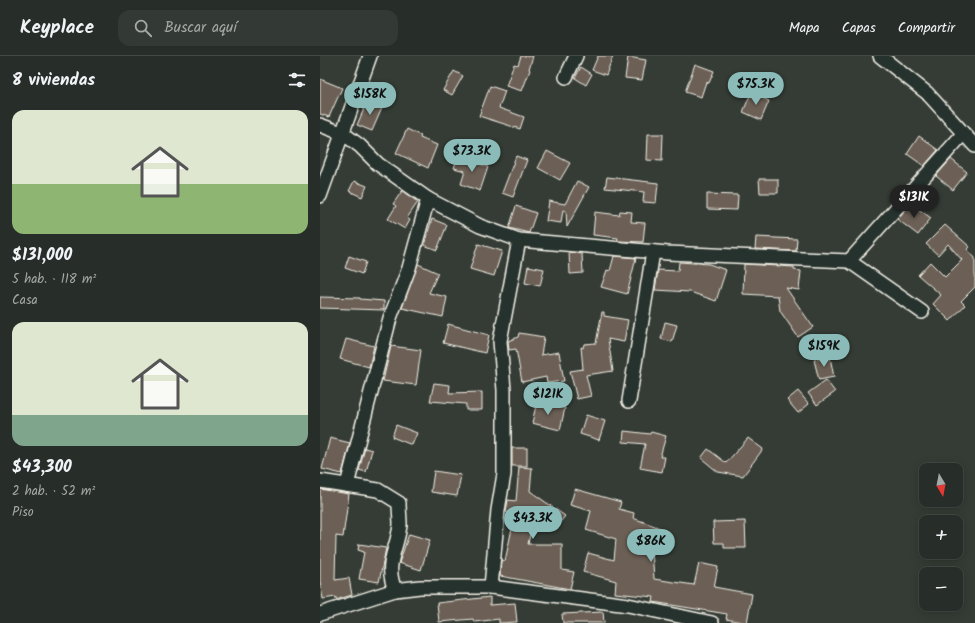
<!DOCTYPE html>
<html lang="es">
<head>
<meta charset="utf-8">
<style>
	:root { --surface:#272d28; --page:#333934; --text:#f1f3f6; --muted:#a4a8a8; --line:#434945; --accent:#8bbbb9 }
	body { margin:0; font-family:Kalam,sans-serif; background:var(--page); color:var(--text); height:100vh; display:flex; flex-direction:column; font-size:15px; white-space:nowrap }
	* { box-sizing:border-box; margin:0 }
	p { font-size:13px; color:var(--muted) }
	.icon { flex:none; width:22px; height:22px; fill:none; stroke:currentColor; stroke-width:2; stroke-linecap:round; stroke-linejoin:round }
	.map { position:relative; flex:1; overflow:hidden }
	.drawer { display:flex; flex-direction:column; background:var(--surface); width:320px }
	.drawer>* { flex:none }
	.needle { width:26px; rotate:170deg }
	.fabs { position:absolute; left:599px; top:407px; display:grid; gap:8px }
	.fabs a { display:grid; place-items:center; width:44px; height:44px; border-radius:8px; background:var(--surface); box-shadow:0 2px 10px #0003,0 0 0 1px var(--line); font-size:20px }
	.price { position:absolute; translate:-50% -34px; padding:0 9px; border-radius:14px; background:var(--accent); color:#111; font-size:13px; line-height:26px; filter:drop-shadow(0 1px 2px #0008) }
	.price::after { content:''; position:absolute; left:50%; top:24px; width:12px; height:9px; margin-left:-6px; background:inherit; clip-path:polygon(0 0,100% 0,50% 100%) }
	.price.on { background:#222; color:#fff }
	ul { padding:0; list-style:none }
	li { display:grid; align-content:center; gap:8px; height:212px; padding:0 12px }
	li span { display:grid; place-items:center; height:124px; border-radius:12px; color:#555 }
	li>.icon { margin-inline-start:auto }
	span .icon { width:72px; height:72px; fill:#fffc; stroke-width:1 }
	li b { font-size:17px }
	h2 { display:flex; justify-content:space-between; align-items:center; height:48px; padding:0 12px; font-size:17px }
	header { display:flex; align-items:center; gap:24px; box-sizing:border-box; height:56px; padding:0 20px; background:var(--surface); border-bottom:1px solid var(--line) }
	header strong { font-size:19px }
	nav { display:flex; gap:22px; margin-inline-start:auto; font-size:14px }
	.search { width:280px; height:36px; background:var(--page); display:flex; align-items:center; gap:10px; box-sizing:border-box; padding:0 14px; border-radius:12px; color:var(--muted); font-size:15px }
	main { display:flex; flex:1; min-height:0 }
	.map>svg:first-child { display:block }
</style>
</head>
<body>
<header>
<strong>Keyplace</strong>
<div class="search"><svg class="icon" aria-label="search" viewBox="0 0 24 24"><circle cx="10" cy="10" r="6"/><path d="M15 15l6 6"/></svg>Buscar aquí</div>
<nav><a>Mapa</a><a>Capas</a><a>Compartir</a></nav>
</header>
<main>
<section class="drawer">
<h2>8 viviendas<svg class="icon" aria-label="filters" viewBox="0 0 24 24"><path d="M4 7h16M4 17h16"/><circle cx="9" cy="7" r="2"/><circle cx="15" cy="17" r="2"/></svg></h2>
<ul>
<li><span style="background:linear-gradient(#dfe7d0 60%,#8fb573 0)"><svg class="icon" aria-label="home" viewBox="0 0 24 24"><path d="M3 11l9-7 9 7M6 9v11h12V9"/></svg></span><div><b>$131,000</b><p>5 hab. · 118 m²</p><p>Casa</p></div></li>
<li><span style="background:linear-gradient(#dfe7d0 75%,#7fa58c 0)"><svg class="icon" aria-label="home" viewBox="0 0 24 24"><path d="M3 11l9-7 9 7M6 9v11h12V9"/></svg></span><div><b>$43,300</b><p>2 hab. · 52 m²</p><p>Piso</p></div></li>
</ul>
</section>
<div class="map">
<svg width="655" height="567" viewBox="0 0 655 567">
	<rect width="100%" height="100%" fill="#343c35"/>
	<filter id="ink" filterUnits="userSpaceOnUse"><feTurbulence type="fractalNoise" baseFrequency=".025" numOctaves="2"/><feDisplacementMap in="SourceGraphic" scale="8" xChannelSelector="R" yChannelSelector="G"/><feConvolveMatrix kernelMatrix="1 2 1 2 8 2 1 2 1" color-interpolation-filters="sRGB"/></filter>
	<g filter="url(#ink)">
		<g fill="#6c6156" stroke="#f4f1e8">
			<path d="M201,0h12l-4,13 1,1 -8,21 -16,-5 8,-22 4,1z"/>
			<path d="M278,0h15l-7,19 -14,-5z"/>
			<path d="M308,1l18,3 -4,20 -17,-2z"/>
			<path d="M375,8l19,7 -5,12 -3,-1 -5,15 -16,-5z"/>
			<path d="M261,11l11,7 -6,11 -11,-7z"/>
			<path d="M134,15l9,5 -11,19 -9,-5z"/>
			<path d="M0,23l22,9 -13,29 -9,-3z"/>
			<path d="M170,30l15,5 -6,17 25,9 -4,12 -41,-13z"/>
			<path d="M431,37l18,8 -8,19 -18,-8z"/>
			<path d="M47,46l15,6 -10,23 -15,-6z"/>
			<path d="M87,73l14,7 -1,2 17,7 -9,23 -32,-15z"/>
			<path d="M328,78h15l-1,27 -15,-1z"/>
			<path d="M599,80l19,14 -14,16 -17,-12z"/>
			<path d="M227,95l23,12 -10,17 -22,-12z"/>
			<path d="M138,100l30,11 -8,24 -19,-7 4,-13 -11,-3z"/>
			<path d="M196,100l11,4 -14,37 -11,-4z"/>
			<path d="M631,103l16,13 -14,18 -17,-14z"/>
			<path d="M287,121l51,6 -2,20 -13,-1 1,-10 -39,-4z"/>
			<path d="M439,123h19v14h-18z"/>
			<path d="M34,125l13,5 -5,11 -13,-6z"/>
			<path d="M257,125l12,6 -22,40 -1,-16 -3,-1 -2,13 -15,-2 3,-20 16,3z"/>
			<path d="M82,135l16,11 -11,16 3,2 -5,9 -17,-10 8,-13 -3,-2z"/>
			<path d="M387,138l31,1 -1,15 -30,-1z"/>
			<path d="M591,148l20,14 -13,17 -21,-16z"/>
			<path d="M196,150l20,7 -7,20 -20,-5z"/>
			<path d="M300,155l12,1 -1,10 14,1 -2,19 -26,-1 1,-3 -25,-3 2,-23 24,3z"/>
			<path d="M112,163l15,6 -10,25 -13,-5z"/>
			<path d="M625,169l25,22 -3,2 8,9v29l-14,14 4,4 -15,16 -17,-17 8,-9 -23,-20 12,-13 15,15 17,-17 -14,-16 -10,11 -12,-11z"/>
			<path d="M436,181l41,2 -1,12 -41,-2z"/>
			<path d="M158,188l24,7 -8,25 -24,-7z"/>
			<path d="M249,196l13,2 1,19 -13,1z"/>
			<path d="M29,200l17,6 -4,12 -17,-6z"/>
			<path d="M294,200l22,2 -9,36 -26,-7 6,-17 3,1z"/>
			<path d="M359,206l30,2 17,6 -10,31 -26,-9 -35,-2 3,-20 20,1z"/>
			<path d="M98,208l20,9 -9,20 18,4 -4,20 -41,-9z"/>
			<path d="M424,208l50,3v3l7,1 -2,19 -13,-2 27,39 -15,10 -18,-26 -2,-15 -35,-2z"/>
			<path d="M208,210l16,3 -4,17 -15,-3z"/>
			<path d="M0,241l40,1v1l24,2v9l-64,-2z"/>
			<path d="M282,256h2v4l24,4 -4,22 -16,-3 5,32 -27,4 5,21 -14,3 -7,-28 13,-2 -2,-22 2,1 1,-4 12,-1z"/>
			<path d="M345,266l12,3 -5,17 -11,-3z"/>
			<path d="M128,268l41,11 -4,18 -42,-10z"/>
			<path d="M199,277l25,4 -3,18 18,-3 5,29 -17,2 -1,-6 -24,5 -6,-33 -7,1 -1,-9 10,-4z"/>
			<path d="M26,283l28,7 -5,21 -29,-8z"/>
			<path d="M71,290l30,4 -5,35 -33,-4z"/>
			<path d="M510,301l4,20 -15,3 -5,-20z"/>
			<path d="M506,324l9,12 -18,13 -9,-12z"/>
			<path d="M114,327l16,2 -1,8 33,-1v18h-16v-6l-36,-3z"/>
			<path d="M478,335l11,13 -11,9 -11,-13z"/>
			<path d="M217,345l28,7 -5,22 -28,-7z"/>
			<path d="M266,359l19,6 -6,19 -19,-6z"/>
			<path d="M76,369l21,8 -5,12 -20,-8z"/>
			<path d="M304,375l26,3 1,-2 15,4 -6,21h5l-3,15 -22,-4 5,-24 -22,-2z"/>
			<path d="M10,382l20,5 -8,31 -20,-5z"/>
			<path d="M428,382l15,11 -20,27 -25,-4 -17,-14 7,-9 18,14z"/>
			<path d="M45,392l7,2 -6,22 -7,-2z"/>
			<rect x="192" y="392" width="15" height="18"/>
			<path d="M199,411l13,1 -2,23 35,25 -11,14 -20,-15 -6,29h34v26l12,2 -4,17 -70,-13 1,-16 4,1 9,-42 -2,-1 1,-4 -7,-2 2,-12 8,1z"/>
			<path d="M114,415l27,4 -4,21 -26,-4z"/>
			<path d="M0,433l29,5 -6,43 -7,-1 -1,44 14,-2 3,17 -13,4 -3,1v-3l-13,2 -3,-18z"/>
			<path d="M255,433l46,13 -2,7 15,4 -1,5 27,10 -8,21 2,30 40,6 5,-22 19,4 -4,20 38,7 -5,29 -21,-4 1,-5 -74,-12 1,-5 -39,-4 1,-12 -33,-9 5,-19 26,7 2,-21 -30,-9 5,-19 -21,-6z"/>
			<path d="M425,465l1,27h-22v-5h-10l-1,-21z"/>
			<path d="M89,478l21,6 -9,30 -22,-7z"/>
			<path d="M39,488l27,4 -7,34 -20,-3 5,-27 -6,-2z"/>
			<path d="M170,541v8l25,-2 2,19 -18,1v-4l-25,3 -1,-3 -34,3 -2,-19z"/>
			<path d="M283,556l1,11h-41l-1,-9z"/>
		</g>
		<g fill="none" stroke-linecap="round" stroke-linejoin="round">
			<g stroke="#f4f1e8" stroke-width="16">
				<g id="minor">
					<path d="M560,0l47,37 48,53"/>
					<path d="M246,21l10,-21"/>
					<path d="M0,69l24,9 16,12 18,18 50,35 52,27 39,14 149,13 181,8 114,-127"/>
					<path d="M0,140l50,-140"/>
					<path d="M529,205l73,51"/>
					<path d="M309,345l24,-149"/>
					<path d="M0,425l58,9 21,13c0,7 1,15 1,22 -3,26 -16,38 -5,65"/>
					<path d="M27,429l43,-167 19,-50 19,-69"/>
					<path d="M171,531l7,-77 6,-36v-84l-4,-49 19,-101"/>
					<path d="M0,558l75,-24 25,-3h71l137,18 84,18"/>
				</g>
			</g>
			<use href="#minor" stroke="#26332d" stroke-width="13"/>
		</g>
	</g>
</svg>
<div class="fabs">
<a><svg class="needle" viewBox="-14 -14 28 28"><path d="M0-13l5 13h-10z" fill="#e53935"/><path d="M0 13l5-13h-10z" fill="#a4a8a8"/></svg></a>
<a>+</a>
<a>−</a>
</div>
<b class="price" style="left:436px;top:50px">$75.3K</b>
<b class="price" style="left:50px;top:60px">$158K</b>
<b class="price" style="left:152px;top:117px">$73.3K</b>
<b class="price on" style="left:594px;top:163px">$131K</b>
<b class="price" style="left:504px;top:312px">$159K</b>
<b class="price" style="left:228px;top:360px">$121K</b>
<b class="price" style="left:213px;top:484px">$43.3K</b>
<b class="price" style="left:331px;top:507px">$86K</b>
</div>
</main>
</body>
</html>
